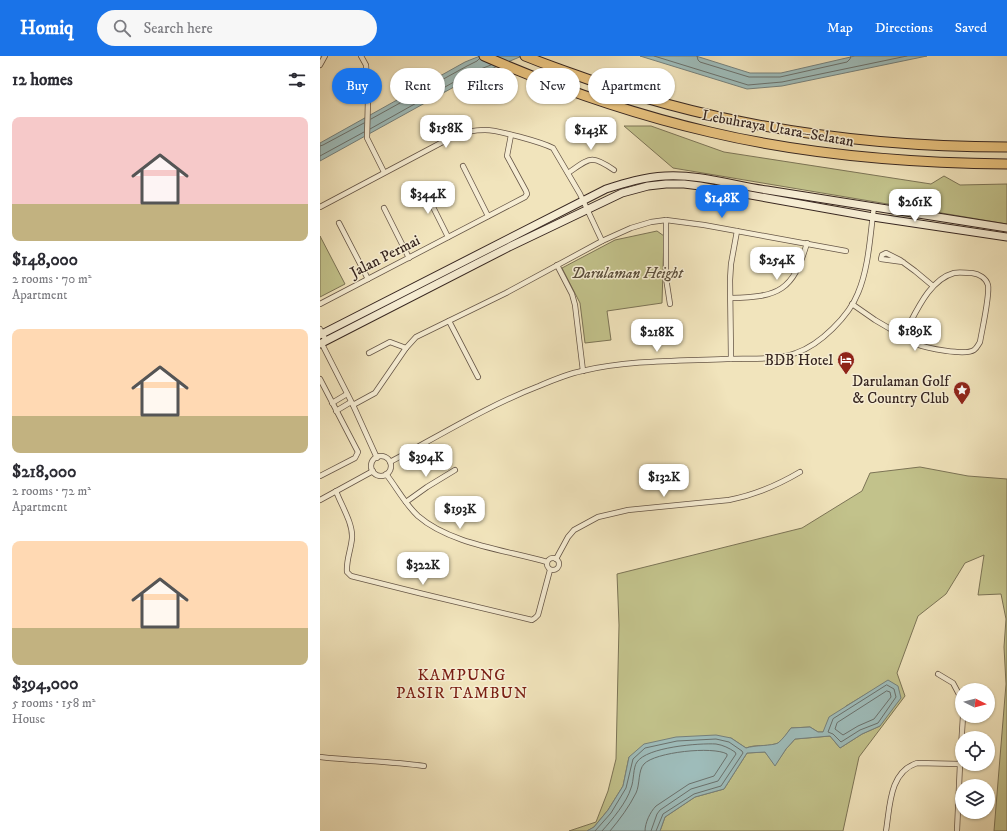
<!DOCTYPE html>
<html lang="en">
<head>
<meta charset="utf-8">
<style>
	:root { --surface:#fff; --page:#f7f7f7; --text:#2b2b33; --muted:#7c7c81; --accent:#1a73e8 }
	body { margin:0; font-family:"IM FELL DW Pica",serif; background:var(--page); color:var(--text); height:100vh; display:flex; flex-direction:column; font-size:15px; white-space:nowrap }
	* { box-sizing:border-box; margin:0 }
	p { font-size:13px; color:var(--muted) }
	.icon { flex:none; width:22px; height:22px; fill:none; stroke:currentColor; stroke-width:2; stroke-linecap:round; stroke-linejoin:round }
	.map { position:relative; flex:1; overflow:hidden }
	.panel { display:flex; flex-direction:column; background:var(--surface); width:320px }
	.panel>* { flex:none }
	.guide { position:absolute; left:12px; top:12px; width:380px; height:36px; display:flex; gap:8px }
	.needle { width:26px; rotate:96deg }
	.tools { position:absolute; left:635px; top:627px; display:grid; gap:8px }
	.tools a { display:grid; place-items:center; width:40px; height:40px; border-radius:50%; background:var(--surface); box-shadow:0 1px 3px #0004; font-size:20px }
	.price { position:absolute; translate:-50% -34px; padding:0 9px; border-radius:8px; background:#fff; color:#222; font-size:13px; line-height:26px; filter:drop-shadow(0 1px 2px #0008) }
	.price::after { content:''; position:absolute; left:50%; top:24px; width:12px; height:9px; margin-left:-6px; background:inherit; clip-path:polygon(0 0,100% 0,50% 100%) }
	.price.current { background:var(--accent); color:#fff }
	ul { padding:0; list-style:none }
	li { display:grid; align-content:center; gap:8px; height:212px; padding:0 12px }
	li span { display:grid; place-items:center; height:124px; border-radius:8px; color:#555 }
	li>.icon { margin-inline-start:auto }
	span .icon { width:72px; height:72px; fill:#fffc; stroke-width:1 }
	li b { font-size:17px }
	h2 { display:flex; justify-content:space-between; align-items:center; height:48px; padding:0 12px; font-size:17px }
	.pill { padding:0 14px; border-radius:18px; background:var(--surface); box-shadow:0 1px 3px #0004; font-size:14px; line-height:36px }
	.pill.current { background:var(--accent); color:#fff }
	header { display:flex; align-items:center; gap:24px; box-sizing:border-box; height:56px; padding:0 20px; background:var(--accent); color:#fff }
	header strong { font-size:19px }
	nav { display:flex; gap:22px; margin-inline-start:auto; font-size:14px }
	.search { width:280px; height:36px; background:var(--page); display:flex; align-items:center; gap:10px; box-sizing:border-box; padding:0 14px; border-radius:22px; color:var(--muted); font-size:15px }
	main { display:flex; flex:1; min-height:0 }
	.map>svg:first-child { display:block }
</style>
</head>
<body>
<header>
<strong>Homiq</strong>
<div class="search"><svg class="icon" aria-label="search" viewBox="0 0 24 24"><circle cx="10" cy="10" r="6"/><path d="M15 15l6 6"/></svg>Search here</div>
<nav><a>Map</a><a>Directions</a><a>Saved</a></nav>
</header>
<main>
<section class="panel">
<h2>12 homes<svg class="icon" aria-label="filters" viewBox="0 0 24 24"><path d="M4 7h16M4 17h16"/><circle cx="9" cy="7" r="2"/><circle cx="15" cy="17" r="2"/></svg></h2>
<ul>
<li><span style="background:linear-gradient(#f6c9c9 70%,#c2b280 0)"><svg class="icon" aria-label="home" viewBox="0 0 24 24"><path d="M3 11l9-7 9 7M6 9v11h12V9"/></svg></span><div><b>$148,000</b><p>2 rooms · 70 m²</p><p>Apartment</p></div></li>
<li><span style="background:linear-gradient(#ffd9b3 70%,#c2b280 0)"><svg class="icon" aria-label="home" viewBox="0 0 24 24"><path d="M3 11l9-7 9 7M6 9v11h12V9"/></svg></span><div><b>$218,000</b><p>2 rooms · 72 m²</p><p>Apartment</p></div></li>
<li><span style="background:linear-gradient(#ffd9b3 70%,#c2b280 0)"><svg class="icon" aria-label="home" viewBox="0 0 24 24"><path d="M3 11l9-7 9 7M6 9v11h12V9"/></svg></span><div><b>$394,000</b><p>5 rooms · 158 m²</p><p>House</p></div></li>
</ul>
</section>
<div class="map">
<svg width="687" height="775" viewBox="0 0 687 775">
	<rect width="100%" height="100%" fill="#f1e4bc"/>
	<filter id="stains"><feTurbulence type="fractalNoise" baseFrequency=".005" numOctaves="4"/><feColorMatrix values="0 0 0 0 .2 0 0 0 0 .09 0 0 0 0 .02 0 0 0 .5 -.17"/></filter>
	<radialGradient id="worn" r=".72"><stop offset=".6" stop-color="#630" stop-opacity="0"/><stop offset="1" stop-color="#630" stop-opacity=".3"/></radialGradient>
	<g fill="#c2c28b" stroke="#7c7456">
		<path d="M304,70h27l73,26 207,32 13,-8 16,9 47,-1v40l-334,-56z"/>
		<path d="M337,175l7,5 -2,67 -55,8 4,29 -26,3 -5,-40 -18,-35 53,-28z"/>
		<path d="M0,180l25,48 -25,13z"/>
		<path d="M600,411l48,9 39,3v352h-13l12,-147 -2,-37 2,-28 -5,-25 -23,1 6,-40 -19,8 -19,31 -28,22 -21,57 8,23 -46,61 -16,74h-183l5,-14 30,-20 29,-8 23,-36 18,-1 10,13 11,-16 9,-10 35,-3 10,12 22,-14 18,-8 -12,-33 -22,13 -23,26h-5l-8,-5 -19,1c-4,5 -9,15 -16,16 -10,3 -19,0 -29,4l-15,-10 -102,19 -6,29 -15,24 -14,17 -7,4h-18l27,-9 12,-31 8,-32 3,-134 -2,-51 185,-46 60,-37 8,-18z"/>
	</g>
	<g fill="#9ebcba" stroke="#75807c">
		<path d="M160,0h42l-50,21 -152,84v-18l145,-81z"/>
		<path d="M320,0h56l54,17h31l74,-17h72l-145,30 -35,3z"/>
		<path d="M568,624l10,6 3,12 -21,28 -18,8 -22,14 -10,-12 -35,3 -9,10 -11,17 -10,-14 -18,1 -23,36 -29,8 -30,20 -5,14h-73l7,-4 14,-17 15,-24 6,-29 15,-13 32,-7 40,-2 15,3 15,10c9,-3 26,-2 32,-5 5,-4 9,-10 13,-15l19,-1 8,5h5l6,-15z"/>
	</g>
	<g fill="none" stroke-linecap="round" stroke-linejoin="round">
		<g stroke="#6a716d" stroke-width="1">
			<path d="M334,0l94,29 34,-3 125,-26"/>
			<path d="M377,0l1,4 2,2 49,15h31l67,-15 3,-3 1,-3"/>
			<path d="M51,63l96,-53 10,-5 2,-2"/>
			<path d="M50,73l100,-56 21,-8"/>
			<path d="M0,90l3,-1 41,-22"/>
			<path d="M0,100l44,-24"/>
			<path d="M567,629l7,4 2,8 -18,26 -18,7 -19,12 -8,-8 -5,-2 5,-13z"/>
			<path d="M567,635l3,1 1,5 -17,22 -16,7 -15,9 -8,-6 2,-6z"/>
			<path d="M275,775l16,-18 15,-25 7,-29 12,-11 32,-7 39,-2 13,3 13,9 1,2 -22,33 -27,8 -31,20 -7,17"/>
			<path d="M282,775c10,-11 25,-29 29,-43 3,-7 2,-21 6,-26 10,-15 62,-19 79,-18 7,1 13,4 19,8l1,2 -18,27 -27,8 -31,21 -3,4 -6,17"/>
			<path d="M290,775c10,-12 19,-24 26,-38 4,-8 2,-23 8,-29 11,-12 69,-18 83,-10v2l-13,20 -25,8 -33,22c-6,6 -11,17 -11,25"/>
		</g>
		<g stroke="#665647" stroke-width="6">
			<g id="street">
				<path d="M41,0l5,9 2,34 -1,39 17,34"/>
				<path d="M0,9l5,-9"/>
				<path d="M143,110l25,50"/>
				<path d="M248,117c22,-15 23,-19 46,-3"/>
				<path d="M102,129l26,52"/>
				<path d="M0,151l134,-71c10,-4 21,-6 31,-6 13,0 56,12 68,18l27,46 22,47 -96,52 -90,44 -10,11 -31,45 -22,12"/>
				<path d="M64,152l25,50"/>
				<path d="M346,164v58l4,26"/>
				<path d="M19,167l29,56"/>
				<path d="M282,185l29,-13 20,-6 15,-2 38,5 142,26"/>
				<path d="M583,206l-22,-3 1,-4 4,-2 14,7 15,11 18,15"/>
				<path d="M237,209l15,29 3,11 8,66"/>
				<path d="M411,242c48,-1 62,-7 76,-55"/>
				<path d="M0,248l205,-107 2,-3 -1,-3 -19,-35 4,-21"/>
				<path d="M532,248l23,16 41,24c10,4 49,12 58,6 3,-2 4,-5 6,-8 2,-12 10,-47 8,-57 -2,-7 -9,-11 -16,-12 -6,0 -13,-1 -18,0 -26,7 -39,42 -51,63"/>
				<path d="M129,265l29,56"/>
				<path d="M0,273l6,12"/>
				<path d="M1,286l32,63 24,53"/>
				<path d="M49,297l21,-11 16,6"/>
				<path d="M411,303l-1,-79 1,-16 6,-33"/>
				<path d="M0,323l38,73 -3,6 -35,18"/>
				<path d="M12,347l15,-9"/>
				<path d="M16,355l15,-9"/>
				<circle cx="61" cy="410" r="10"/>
				<path d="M70,406c49,-26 97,-56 149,-76 14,-6 28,-12 43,-15 47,-11 96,-10 145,-12 23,-1 47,2 69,-6 24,-8 53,-37 62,-60 11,-26 12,-58 16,-86"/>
				<path d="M66,418c11,14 19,30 32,42 32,28 88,34 129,46"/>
				<path d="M16,435c5,14 17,32 16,47 -1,12 -6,22 -5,34l4,4 68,17 113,27 3,-2 3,-3 12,-45"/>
				<path d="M0,444l53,-29"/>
				<path d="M86,446l21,-15 28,-17"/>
				<circle cx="233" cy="508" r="6"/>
				<path d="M236,503l12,-22 6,-7 24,-13 30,-7 101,-10c26,-5 49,-15 71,-28"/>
				<path d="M618,618l15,9 9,17"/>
				<path d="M0,701c35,4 70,4 104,9"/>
				<path d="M566,775c4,-24 3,-59 31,-68l43,1"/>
				<path d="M637,775l3,-67 3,-48"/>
			</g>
		</g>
		<g stroke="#372620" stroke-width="9">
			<g id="secondary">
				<path d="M0,279l286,-146c19,-6 38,-12 59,-13 34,-2 68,9 102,14 80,12 160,26 240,38"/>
				<path d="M0,288l189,-97 113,-54 26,-7 18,-2h18l16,2 173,31 134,20"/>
			</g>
		</g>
		<g stroke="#372620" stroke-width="11">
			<g id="highway">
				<path d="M164,0c73,32 149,58 226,76 97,23 198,31 297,32"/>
				<path d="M205,0c17,7 34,13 51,19 138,51 285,72 431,72"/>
			</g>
		</g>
		<use href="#street" stroke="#f6edd3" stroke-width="4.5"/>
		<use href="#secondary" stroke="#f6edd3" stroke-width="7"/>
		<use href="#highway" stroke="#e8c27e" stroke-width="9"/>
	</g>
	<defs>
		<g id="hotel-pin" transform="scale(0.9)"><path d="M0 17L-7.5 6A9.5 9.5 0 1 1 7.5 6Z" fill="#8f2418" stroke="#f6edd3"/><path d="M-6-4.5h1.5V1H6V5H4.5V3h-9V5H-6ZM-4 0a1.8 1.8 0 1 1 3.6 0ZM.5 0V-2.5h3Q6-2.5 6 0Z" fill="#fff"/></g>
		<g id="sight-pin" transform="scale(0.9)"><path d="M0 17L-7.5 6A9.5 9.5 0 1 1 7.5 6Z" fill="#8f2418" stroke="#f6edd3"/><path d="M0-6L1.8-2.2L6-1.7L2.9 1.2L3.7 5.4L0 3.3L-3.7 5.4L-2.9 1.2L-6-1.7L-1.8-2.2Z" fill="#fff"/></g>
	</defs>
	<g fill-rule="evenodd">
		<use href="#hotel-pin" x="526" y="304"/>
		<use href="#sight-pin" x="642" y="334"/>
	</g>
	<g text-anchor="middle" stroke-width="3" stroke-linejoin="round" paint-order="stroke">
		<g font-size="15" fill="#372620" stroke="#f6edd3">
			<text transform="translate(458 72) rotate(10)" y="5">Lebuhraya Utara–Selatan</text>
			<text transform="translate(65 200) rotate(-27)" y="5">Jalan Permai</text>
		</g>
		<g font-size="15" font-style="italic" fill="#5a4d3b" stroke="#f6edd3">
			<text x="307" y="222">Darulaman Height</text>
		</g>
		<g font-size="15" fill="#372620" stroke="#f6edd3" text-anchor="end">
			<text x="513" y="309">BDB Hotel</text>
			<text x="629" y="330">Darulaman Golf<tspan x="629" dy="17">&amp; Country Club</tspan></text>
		</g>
		<g font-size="16" letter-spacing="1" fill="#7a1f14" stroke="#f6edd3">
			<text x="142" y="624">KAMPUNG<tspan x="142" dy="18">PASIR TAMBUN</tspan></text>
		</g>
	</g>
	<rect width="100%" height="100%" filter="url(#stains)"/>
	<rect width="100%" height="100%" fill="url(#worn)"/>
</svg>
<div class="tools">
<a><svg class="needle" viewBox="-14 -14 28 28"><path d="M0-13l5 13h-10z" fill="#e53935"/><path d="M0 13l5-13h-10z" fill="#7c7c81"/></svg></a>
<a><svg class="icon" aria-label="locate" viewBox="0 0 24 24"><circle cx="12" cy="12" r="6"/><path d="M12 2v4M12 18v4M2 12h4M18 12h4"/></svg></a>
<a><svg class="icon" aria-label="layers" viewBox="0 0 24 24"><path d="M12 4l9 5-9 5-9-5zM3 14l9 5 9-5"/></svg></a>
</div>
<b class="price" style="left:126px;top:93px">$158K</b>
<b class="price" style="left:271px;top:95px">$143K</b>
<b class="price" style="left:108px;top:159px">$344K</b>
<b class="price current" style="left:402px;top:163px">$148K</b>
<b class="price" style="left:595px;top:167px">$261K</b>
<b class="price" style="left:457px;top:225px">$254K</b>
<b class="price" style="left:595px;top:296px">$189K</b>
<b class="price" style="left:337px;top:297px">$218K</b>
<b class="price" style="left:106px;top:422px">$394K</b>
<b class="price" style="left:344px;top:442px">$132K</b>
<b class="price" style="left:140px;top:474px">$193K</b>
<b class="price" style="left:103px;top:530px">$322K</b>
<div class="guide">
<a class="pill current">Buy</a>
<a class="pill">Rent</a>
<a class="pill">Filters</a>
<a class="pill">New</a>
<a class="pill">Apartment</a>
</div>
</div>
</main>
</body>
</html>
